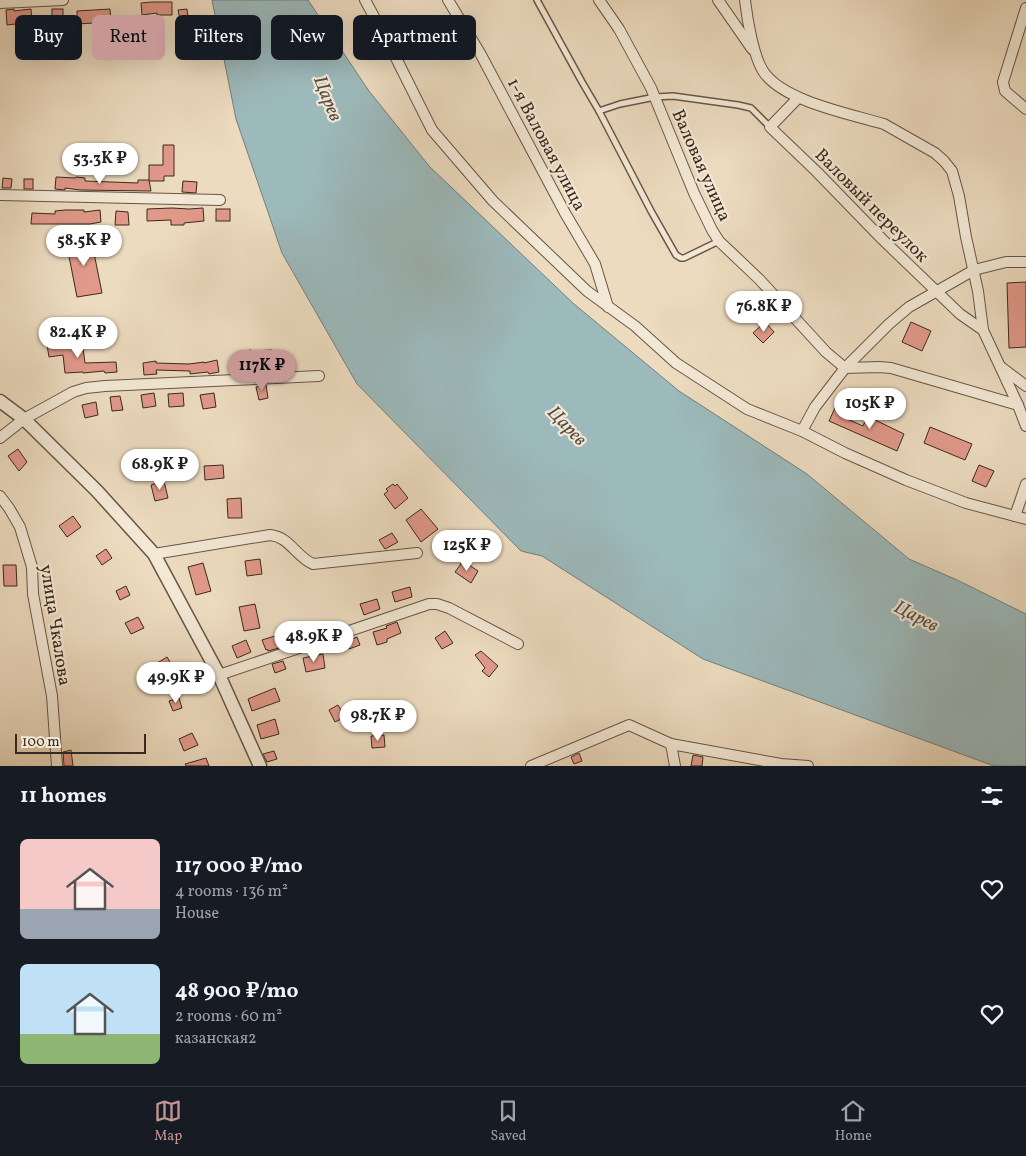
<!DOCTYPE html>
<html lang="en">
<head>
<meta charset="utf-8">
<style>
	:root { --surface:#171b24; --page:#242831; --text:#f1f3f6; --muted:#9ea1a6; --line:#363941; --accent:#c59692 }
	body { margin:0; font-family:Vollkorn,serif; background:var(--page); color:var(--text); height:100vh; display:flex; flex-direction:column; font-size:19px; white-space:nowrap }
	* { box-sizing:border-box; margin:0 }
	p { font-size:16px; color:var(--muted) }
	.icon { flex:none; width:28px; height:28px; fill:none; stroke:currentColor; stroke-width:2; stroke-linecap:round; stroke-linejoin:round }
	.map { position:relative; height:766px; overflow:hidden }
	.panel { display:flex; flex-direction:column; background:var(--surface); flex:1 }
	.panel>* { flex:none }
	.hud { position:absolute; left:15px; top:15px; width:500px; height:45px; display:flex; gap:10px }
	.scale { position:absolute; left:15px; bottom:12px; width:131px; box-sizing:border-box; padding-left:5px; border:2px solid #3b281e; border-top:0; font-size:14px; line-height:18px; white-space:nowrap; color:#3b281e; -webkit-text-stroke:4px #f3e8d5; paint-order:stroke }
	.price { position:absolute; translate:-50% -42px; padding:0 11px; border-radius:18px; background:#fff; color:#222; font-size:16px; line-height:32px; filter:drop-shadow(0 1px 2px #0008) }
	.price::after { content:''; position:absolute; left:50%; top:30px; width:15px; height:11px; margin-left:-8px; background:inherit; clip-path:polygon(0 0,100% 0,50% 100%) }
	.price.on { background:var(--accent); color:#111 }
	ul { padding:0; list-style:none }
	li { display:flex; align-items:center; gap:15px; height:125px; padding:0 20px }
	li span { display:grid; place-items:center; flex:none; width:140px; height:100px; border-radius:8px; color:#555 }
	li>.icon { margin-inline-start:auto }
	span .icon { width:60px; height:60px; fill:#fffc; stroke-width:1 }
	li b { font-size:21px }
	h2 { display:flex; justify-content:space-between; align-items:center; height:60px; padding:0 20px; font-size:21px }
	.pill { padding:0 18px; border-radius:8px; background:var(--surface); box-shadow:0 5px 20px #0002; font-size:18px; line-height:45px }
	.pill.on { background:var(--accent); color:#111 }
	.menu { display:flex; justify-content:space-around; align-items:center; height:70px; border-top:1px solid var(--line); background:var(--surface); font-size:14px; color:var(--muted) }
	.menu a { display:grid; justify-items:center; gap:2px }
	.menu .on { color:var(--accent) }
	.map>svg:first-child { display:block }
</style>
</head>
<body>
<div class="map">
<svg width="1026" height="766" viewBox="0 0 1026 766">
	<rect width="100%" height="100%" fill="#ecdbbf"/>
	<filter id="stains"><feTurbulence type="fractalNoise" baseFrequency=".004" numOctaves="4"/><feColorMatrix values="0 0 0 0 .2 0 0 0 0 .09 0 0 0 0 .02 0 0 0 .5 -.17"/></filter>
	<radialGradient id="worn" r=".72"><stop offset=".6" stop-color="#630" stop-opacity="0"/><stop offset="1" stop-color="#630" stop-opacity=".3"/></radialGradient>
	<path fill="#9cb9bb" stroke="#757f7c" d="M212,0h96l61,91 61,76 144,137 105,87 128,83 102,85 48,21 69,34v152h-32l-291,-107 -161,-103 -21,-5 -164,-167 -75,-131 -46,-134z"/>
	<g fill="#e1998a" stroke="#3b281e">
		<path d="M152,2h20v13h-15v-2l-15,2 -1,-12z"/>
		<path d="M14,9v2l17,-2 1,13 -25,3 -1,-15z"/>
		<rect x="52" y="9" width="11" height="17"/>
		<path d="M110,9l1,13 -34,2v-13z"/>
		<path d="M187,9l1,9 -8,2 -2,-10z"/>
		<path d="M163,145h11v31h-10v5h-15v-16h14z"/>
		<path d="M56,177l19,1 1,-1 9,1v3l53,2v-3h11l2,11 -71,-1 -15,-2v2l-10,-1z"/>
		<path d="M3,178l9,1 -1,9h-9z"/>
		<rect x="24" y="179" width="9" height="10"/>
		<path d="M183,181l14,1 -1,11 -14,-1z"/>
		<path d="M172,208l17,1 14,-1 1,13 -20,2v2h-13v-5l-24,1v-12z"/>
		<rect x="216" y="209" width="14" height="12"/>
		<path d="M65,210h19v2l16,-2 1,12 -11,2h-59l1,-11 23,1v-3z"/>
		<path d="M116,211l12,1 1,13h-14z"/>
		<path d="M91,238l11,55 -25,4 -11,-56z"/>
		<path d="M1026,282v65l-17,1 -2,-65z"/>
		<path d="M765,322l9,10 -11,11 -10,-10z"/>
		<path d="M911,322l20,9 -9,20 -20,-9z"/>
		<path d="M82,341l3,22 31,-1 1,10 -12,1 -1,-2 -21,2v-1l-18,1 -2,-18 -14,2 -2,-12z"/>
		<path d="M251,350l1,1 20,-1v11l-19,1v3l-14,2 -1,-15z"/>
		<path d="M217,360l2,12 -10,2 -1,-2 -18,2v-3l-34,-1 1,4 -13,1 -1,-12 13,-2v2l33,1 15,-2v1z"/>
		<path d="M266,385l2,13 -9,2 -3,-13z"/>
		<path d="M154,393l2,13 -13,2 -2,-13z"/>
		<path d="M183,393l1,13 -15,1 -1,-13z"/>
		<path d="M214,393l2,14 -13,2 -3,-14z"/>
		<path d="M120,396l3,14 -11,1 -2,-14z"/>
		<path d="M96,402l2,13 -13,3 -3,-13z"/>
		<path d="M835,408l14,6 -2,5 16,7 4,-10 37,18 -7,17 -68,-30z"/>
		<path d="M930,427l42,17 -7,16 -41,-17z"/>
		<path d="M18,449l9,13 -8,9 -11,-15z"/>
		<path d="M223,465l1,13 -19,2 -1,-14z"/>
		<path d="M979,465l15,6 -8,16 -14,-6z"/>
		<path d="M164,481l4,17 -13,3 -4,-16z"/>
		<path d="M393,484l2,2 2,-2 11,14 -13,11 -11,-15 4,-3 -2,-2z"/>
		<path d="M241,498l1,20h-14l-1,-19z"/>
		<path d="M421,509l17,20 -17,13 -15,-22z"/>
		<path d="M73,516l8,11 -14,10 -8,-11z"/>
		<path d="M392,533l6,9 -13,7 -6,-9z"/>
		<path d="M106,549l6,9 -10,7 -6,-9z"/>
		<path d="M260,559l2,15 -15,2 -2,-15z"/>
		<path d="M463,561l15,10 -7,12 -16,-11z"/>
		<path d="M203,563l8,28 -15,4 -8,-28z"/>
		<path d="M3,565h13l1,21h-13z"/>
		<path d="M126,586l4,9 -10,5 -4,-9z"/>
		<path d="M410,587l2,10 -17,5 -3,-10z"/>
		<path d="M377,599l3,10 -16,6 -4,-11z"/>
		<path d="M255,604l5,24 -16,3 -5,-24z"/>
		<path d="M138,617l6,11 -13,6 -6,-11z"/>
		<path d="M397,622l4,11 -14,6v3l-10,3 -4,-13 14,-4 -1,-2z"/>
		<path d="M445,631l8,12 -11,6 -7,-11z"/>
		<path d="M278,635l3,9 -3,1 1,3 -11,3 -1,-2 -1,1 -4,-10z"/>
		<path d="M357,637l3,8 -11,4 -2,-8z"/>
		<path d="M246,640l5,12 -14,6 -5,-12z"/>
		<path d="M481,651l17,15 -9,11 -7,-6 3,-3 -10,-13z"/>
		<path d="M323,654l2,14 -19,4 -3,-14z"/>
		<path d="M167,657l6,10 -13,8 -6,-10z"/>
		<path d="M283,661l3,8 -11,4 -3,-9z"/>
		<path d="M275,688l5,13 -28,10 -4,-12z"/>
		<path d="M179,698l3,10 -9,3 -4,-10z"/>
		<path d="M338,705l7,12 -10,5 -6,-12z"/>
		<path d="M275,719l4,15 -18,5 -4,-14z"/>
		<path d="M192,733l6,12 -14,6 -5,-12z"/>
		<path d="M384,735l1,12 -13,1 -1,-12z"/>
		<path d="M71,750l2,16h-9l-1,-14z"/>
		<path d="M274,751l3,8 -10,3 -4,-8z"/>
		<path d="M579,753l3,8 -8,3 -3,-7z"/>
		<path d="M693,755l10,2 -1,9h-11z"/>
		<path d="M206,758l3,8h-23l-1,-2z"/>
	</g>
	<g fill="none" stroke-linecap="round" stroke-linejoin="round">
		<g stroke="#675546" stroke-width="8">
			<g id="service">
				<path d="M537,0l45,82 17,29 52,100 25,44 5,3h3l35,-17"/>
				<path d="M599,111l21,-7 35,-7 18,-1 65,9 13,3 19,19"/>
			</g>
		</g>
		<g stroke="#675546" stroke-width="12">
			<g id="minor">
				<path d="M365,0l29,54 38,76 61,71 94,90 48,35 41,37 71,46 55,22 43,22 61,27 60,23 60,16"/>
				<path d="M448,0l32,53 85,160 30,51 13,43"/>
				<path d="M599,0l20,29 32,59 43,105 18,37 7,11 40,38 67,73 19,16 34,-1 12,1 127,37"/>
				<path d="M718,0l34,49"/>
				<path d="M745,0c2,18 8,55 18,71 19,30 87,43 121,53l51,29 9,8 8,10 7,25 7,41 12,54 5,39 35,75 8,21"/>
				<path d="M0,3l63,-3"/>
				<path d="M1026,8l-23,74 2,9 21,18"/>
				<path d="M798,98l-28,29 47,45 65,67 78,75 23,16"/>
				<path d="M0,195l220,5"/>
				<path d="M1001,367l25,19"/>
				<path d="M802,431l13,-24 30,-39 44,-44 20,-17 65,-37 32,-8h20"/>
				<path d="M0,438l24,-19 49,-27 13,-4 19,-2 214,-10"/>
				<path d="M0,496l9,12 11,19 12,40 1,27 19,102 5,70"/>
				<path d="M1015,516l11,-32"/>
				<path d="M154,554l116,-19c20,2 25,21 43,29l104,-11"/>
				<path d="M219,675l210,-71h8l12,4 69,36"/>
				<path d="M671,744l4,22"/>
				<path d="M531,766l98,-41 42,19 110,20 27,2"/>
			</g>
		</g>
		<g stroke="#675546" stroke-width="15">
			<path id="tertiary" d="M0,401l24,18 73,72 57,63 65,121 41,91"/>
		</g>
		<use href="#service" stroke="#f3e8d5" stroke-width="5"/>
		<use href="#minor" stroke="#f3e8d5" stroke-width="10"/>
		<use href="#tertiary" stroke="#f3e8d5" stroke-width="12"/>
	</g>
	<g text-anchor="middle" stroke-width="4.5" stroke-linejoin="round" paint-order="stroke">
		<g font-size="18" fill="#3b281e" stroke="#f3e8d5">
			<text transform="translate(547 144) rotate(62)" y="6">1-я Валовая улица</text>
			<text transform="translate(702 165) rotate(66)" y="6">Валовая улица</text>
			<text transform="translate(872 205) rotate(45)" y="6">Валовый переулок</text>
			<text transform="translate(56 625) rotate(81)" y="6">улица Чкалова</text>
		</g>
		<g font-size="19" font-style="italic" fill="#534c45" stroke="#f3e8d5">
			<text transform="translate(329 98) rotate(68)" y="7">Царев</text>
			<text transform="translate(568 425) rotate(46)" y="7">Царев</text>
			<text transform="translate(917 615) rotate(27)" y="7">Царев</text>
		</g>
	</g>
	<rect width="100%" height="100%" filter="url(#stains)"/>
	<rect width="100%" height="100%" fill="url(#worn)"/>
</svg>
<div class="scale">100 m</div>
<b class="price" style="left:100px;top:185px">53.3K ₽</b>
<b class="price" style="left:84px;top:267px">58.5K ₽</b>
<b class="price" style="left:764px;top:333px">76.8K ₽</b>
<b class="price" style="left:78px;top:359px">82.4K ₽</b>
<b class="price on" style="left:262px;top:392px">117K ₽</b>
<b class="price" style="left:870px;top:430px">105K ₽</b>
<b class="price" style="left:160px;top:491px">68.9K ₽</b>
<b class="price" style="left:467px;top:572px">125K ₽</b>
<b class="price" style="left:314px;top:663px">48.9K ₽</b>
<b class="price" style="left:176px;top:704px">49.9K ₽</b>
<b class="price" style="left:378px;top:742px">98.7K ₽</b>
<div class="hud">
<a class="pill">Buy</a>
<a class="pill on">Rent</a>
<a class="pill">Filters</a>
<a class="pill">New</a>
<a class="pill">Apartment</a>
</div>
</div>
<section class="panel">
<h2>11 homes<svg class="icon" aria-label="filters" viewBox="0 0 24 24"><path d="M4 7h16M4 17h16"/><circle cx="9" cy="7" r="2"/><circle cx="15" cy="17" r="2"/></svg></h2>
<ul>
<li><span style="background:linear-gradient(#f6c9c9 70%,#9aa5b1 0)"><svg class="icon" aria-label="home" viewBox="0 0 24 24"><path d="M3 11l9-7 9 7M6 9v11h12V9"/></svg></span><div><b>117 000 ₽/mo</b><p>4 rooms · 136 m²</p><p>House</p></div><svg class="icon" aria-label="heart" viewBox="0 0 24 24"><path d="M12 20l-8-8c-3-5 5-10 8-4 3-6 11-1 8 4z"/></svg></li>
<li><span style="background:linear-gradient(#bfe0f5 70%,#8fb573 0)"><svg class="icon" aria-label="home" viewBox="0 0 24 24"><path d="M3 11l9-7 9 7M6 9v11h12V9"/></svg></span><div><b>48 900 ₽/mo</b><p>2 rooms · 60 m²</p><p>казанская2</p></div><svg class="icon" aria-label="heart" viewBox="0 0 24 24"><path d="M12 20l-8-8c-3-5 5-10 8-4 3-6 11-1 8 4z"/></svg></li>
</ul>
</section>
<nav class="menu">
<a class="on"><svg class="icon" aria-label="map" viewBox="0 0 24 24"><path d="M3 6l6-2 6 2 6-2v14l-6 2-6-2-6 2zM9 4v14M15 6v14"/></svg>Map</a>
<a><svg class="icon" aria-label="saved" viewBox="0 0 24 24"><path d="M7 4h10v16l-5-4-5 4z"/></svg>Saved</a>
<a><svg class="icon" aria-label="home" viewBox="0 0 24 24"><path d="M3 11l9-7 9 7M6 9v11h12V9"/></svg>Home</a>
</nav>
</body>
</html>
